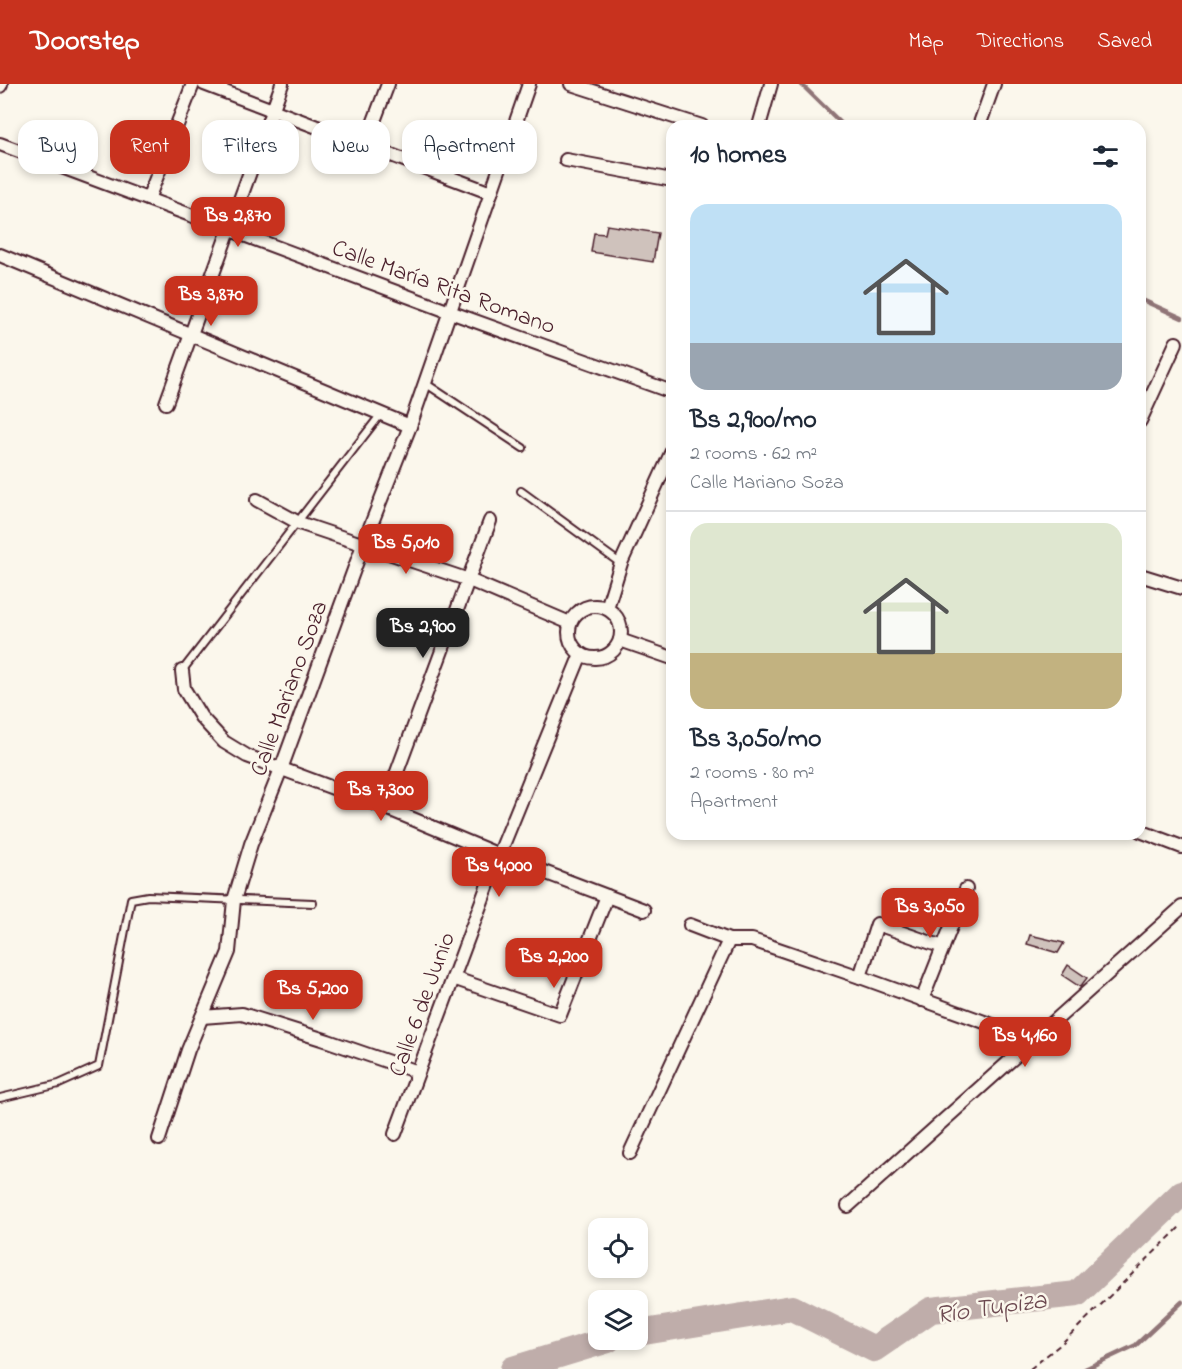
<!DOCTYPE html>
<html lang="en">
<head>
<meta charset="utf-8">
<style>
	:root { --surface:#fff; --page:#f2f2f3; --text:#1f2937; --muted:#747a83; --line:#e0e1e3; --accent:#c8321e }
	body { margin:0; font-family:"Indie Flower",sans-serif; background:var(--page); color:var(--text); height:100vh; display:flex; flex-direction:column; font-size:22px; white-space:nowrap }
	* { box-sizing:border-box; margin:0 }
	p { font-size:20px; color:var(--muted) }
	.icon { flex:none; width:33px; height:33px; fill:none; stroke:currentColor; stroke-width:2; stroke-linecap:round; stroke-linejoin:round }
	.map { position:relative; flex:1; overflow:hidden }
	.panel { position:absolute; left:666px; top:36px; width:480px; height:720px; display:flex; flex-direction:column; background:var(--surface); border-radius:18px; box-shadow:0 3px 9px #0003 }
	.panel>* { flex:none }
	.guide { position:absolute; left:18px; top:36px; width:558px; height:54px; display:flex; gap:12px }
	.fabs { position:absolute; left:588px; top:1134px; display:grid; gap:12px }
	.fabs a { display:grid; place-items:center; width:60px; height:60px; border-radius:12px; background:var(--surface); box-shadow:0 3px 9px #0003; font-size:30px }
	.price { position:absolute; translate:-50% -51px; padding:0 14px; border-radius:12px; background:var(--accent); color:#fff; font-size:20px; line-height:39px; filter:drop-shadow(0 2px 3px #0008) }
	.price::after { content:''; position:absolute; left:50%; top:36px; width:18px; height:14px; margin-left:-9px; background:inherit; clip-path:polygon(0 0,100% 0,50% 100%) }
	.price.active { background:#222; color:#fff }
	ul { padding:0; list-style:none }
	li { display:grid; align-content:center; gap:12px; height:318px; padding:0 24px }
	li+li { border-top:2px solid var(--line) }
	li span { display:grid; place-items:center; height:186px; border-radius:18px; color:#555 }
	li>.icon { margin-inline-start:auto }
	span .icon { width:108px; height:108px; fill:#fffc; stroke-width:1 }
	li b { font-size:26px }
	h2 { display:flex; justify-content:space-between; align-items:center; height:72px; padding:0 24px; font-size:26px }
	.tag { padding:0 21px; border-radius:18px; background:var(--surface); box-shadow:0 3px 9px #0003; font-size:21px; line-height:54px }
	.tag.active { background:var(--accent); color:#fff }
	header { display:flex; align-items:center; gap:36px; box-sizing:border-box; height:84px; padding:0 30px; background:var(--accent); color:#fff }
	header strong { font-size:28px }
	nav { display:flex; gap:33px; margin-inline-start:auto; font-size:21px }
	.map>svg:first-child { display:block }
</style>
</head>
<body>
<header>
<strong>Doorstep</strong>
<nav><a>Map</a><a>Directions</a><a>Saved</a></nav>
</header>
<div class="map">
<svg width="1182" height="1285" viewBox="0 0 1182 1285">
	<rect width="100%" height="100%" fill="#fbf7ec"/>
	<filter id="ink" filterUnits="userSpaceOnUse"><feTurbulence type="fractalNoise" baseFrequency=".0167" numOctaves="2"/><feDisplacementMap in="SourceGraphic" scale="12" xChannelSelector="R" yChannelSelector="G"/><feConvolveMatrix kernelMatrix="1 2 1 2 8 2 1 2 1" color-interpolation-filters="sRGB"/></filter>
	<g filter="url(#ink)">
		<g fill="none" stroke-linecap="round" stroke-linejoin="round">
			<g stroke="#907477" stroke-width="4.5">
				<path d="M801,0l43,42"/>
				<path d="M1140,215l42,19"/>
				<path d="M1085,1285l51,-24 46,-43"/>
			</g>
			<g stroke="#bfadaa" stroke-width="26">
				<path d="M638,1249l154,-25 82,41 57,-39 146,-16 105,-101"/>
				<path d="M513,1285l95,-29"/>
			</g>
		</g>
		<g fill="#cfc2bc" stroke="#4a1f2b" stroke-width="1.5">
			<path d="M607,141l51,8 -5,29 -62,-10 3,-19 11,1z"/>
			<path d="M1030,851l34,8 -6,10 -31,-9z"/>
			<path d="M1068,881l19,13 -7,9 -18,-12z"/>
		</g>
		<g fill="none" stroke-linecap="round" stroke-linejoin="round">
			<g stroke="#4a1f2b" stroke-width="10">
				<g id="lane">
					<path d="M425,299l98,65"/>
					<path d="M521,407l99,72"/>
					<path d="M182,587l199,-257"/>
					<path d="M0,1014l59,-14 40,-18 32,-167 17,-3 165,7"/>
				</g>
			</g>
			<g stroke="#4a1f2b" stroke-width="16">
				<g id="street">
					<path d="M204,0l287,109"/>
					<path d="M571,0l131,42"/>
					<path d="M0,2l1,-2"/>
					<path d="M759,42l12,-42"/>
					<path d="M979,42l15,-42"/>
					<path d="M0,60l450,168 222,80"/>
					<path d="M365,61l23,-61"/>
					<path d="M566,76l106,20"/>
					<path d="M148,115l45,-115"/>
					<path d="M0,171l410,171"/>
					<path d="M166,319l116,-319"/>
					<path d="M1140,337l36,-78"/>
					<path d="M257,416l42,23 170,57 101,43"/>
					<path d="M1140,491l42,13"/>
					<circle cx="595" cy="548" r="26"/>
					<path d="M607,524l14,-45 51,-112"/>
					<path d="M620,556l52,18"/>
					<path d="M182,587l2,18 17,28 23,25 23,14 137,51 115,48 145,55"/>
					<path d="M384,723l106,-286"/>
					<path d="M1140,747l42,16"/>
					<path d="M690,841l39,15h23l108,37 174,63"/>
					<path d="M860,893l17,-53 66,23"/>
					<path d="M453,894l107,37 47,-119"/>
					<path d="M922,916l44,-111"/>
					<path d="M202,933l40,-3 86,27 90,31"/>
					<path d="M395,1050l104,-279 82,-201"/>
					<path d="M159,1055l29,-89 41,-98 5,-52 17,-56 30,-75 82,-224 47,-119 119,-342"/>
					<path d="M630,1069l99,-213"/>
					<path d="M848,1122l334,-299"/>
				</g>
			</g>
			<path stroke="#4a1f2b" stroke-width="2" stroke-dasharray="6 4.5" stroke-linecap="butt" d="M1030,1285l31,-25 121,-119"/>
			<use href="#lane" stroke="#fbf7ec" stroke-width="6"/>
			<use href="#street" stroke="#fbf7ec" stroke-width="12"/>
		</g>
	</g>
	<g text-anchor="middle" stroke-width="5" stroke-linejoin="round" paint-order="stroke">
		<g font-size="24" fill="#4a1f2b" stroke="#fbf7ec">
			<text transform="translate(444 202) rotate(20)" y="8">Calle María Rita Romano</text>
			<text transform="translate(288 604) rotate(-70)" y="8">Calle Mariano Soza</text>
			<text transform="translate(421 920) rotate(-70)" y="8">Calle 6 de Junio</text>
		</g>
		<g font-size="26" font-style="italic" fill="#6d4a51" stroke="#fbf7ec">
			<text transform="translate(991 1222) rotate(-8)" y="9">Río Tupiza</text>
		</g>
	</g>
</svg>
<div class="fabs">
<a><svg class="icon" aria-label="locate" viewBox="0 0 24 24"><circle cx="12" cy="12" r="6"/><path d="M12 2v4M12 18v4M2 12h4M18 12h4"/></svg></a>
<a><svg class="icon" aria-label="layers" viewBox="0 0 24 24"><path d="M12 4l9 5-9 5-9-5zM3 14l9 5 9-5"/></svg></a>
</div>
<b class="price" style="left:238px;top:164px">Bs 2,870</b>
<b class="price" style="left:211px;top:243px">Bs 3,870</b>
<b class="price" style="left:406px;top:491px">Bs 5,010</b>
<b class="price active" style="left:423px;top:575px">Bs 2,900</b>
<b class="price" style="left:381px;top:738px">Bs 7,300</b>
<b class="price" style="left:499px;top:814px">Bs 4,000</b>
<b class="price" style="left:930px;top:855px">Bs 3,050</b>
<b class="price" style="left:554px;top:905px">Bs 2,200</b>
<b class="price" style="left:313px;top:937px">Bs 5,200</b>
<b class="price" style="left:1025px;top:984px">Bs 4,160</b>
<div class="guide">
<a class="tag">Buy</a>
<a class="tag active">Rent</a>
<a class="tag">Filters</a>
<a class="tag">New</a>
<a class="tag">Apartment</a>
</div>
<section class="panel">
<h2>10 homes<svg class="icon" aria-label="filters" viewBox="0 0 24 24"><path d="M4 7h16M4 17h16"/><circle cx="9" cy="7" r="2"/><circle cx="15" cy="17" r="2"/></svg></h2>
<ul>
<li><span style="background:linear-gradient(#bfe0f5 75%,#9aa5b1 0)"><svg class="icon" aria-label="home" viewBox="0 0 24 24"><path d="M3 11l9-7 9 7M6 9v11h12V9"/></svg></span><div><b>Bs 2,900/mo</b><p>2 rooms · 62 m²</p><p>Calle Mariano Soza</p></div></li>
<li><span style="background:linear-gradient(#dfe7d0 70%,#c2b280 0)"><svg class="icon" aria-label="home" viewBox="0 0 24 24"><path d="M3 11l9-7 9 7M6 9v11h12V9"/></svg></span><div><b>Bs 3,050/mo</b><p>2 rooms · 80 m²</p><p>Apartment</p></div></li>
</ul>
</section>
</div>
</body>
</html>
